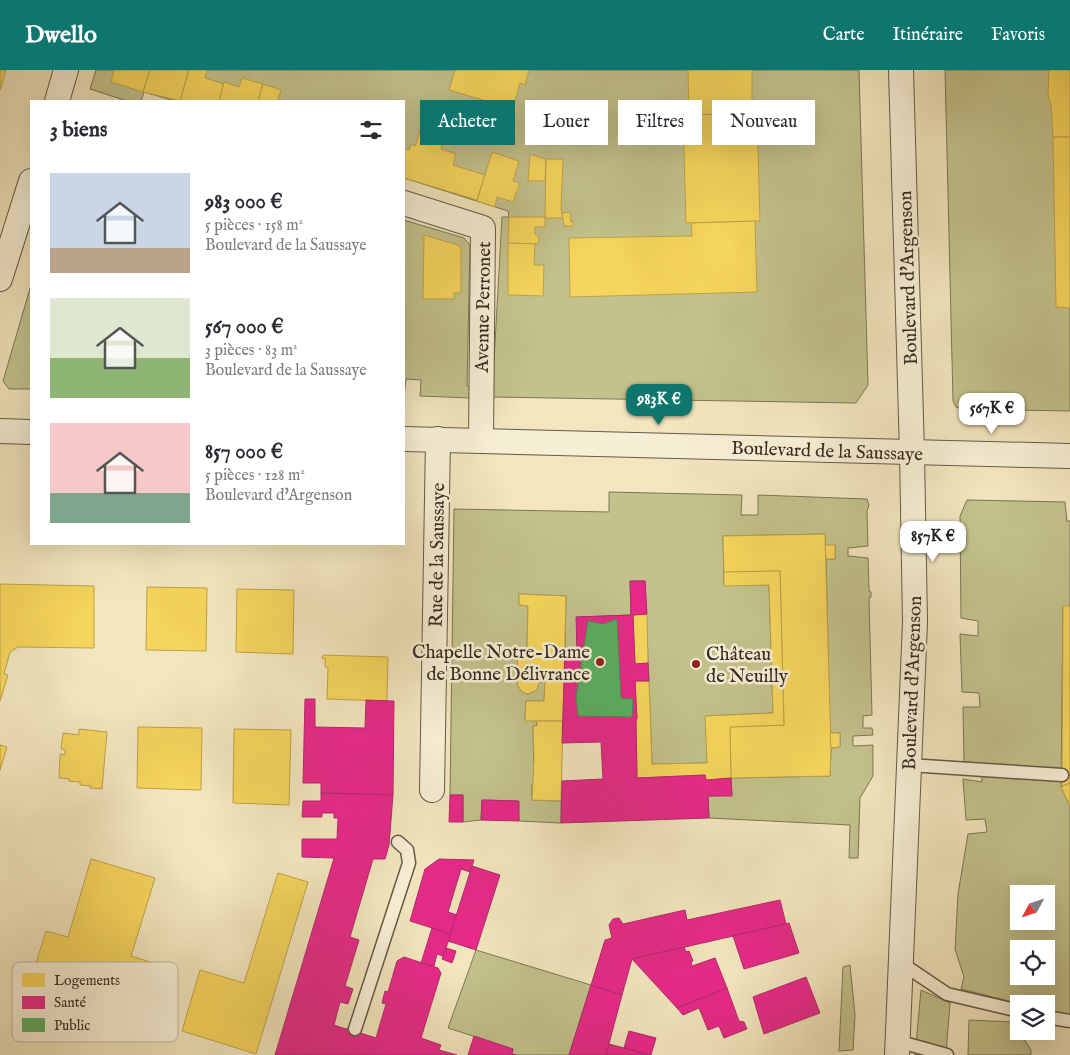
<!DOCTYPE html>
<html lang="fr">
<head>
<meta charset="utf-8">
<style>
	:root { --surface:#fff; --page:#f2f2f3; --text:#2b2b33; --muted:#7c7c81; --accent:#0f766e }
	body { margin:0; font-family:"IM FELL English",serif; background:var(--page); color:var(--text); height:100vh; display:flex; flex-direction:column; font-size:19px; white-space:nowrap }
	* { box-sizing:border-box; margin:0 }
	p { font-size:16px; color:var(--muted) }
	.icon { flex:none; width:28px; height:28px; fill:none; stroke:currentColor; stroke-width:2; stroke-linecap:round; stroke-linejoin:round }
	.map { position:relative; flex:1; overflow:hidden }
	.panel { position:absolute; left:30px; top:30px; width:375px; height:445px; display:flex; flex-direction:column; background:var(--surface); border-radius:0px; box-shadow:0 5px 20px #0002 }
	.panel>* { flex:none }
	.guide { position:absolute; left:420px; top:30px; width:475px; height:45px; display:flex; gap:10px }
	.needle { width:32px; rotate:230deg }
	.fabs { position:absolute; left:1010px; top:815px; display:grid; gap:10px }
	.fabs a { display:grid; place-items:center; width:45px; height:45px; border-radius:0px; background:var(--surface); box-shadow:0 5px 20px #0002; font-size:25px }
	.price { position:absolute; translate:-50% -42px; padding:0 11px; border-radius:10px; background:#fff; color:#222; font-size:16px; line-height:32px; filter:drop-shadow(0 1px 2px #0008) }
	.price::after { content:''; position:absolute; left:50%; top:30px; width:15px; height:11px; margin-left:-8px; background:inherit; clip-path:polygon(0 0,100% 0,50% 100%) }
	.price.active { background:var(--accent); color:#fff }
	ul { padding:0; list-style:none }
	li { display:flex; align-items:center; gap:15px; height:125px; padding:0 20px }
	li span { display:grid; place-items:center; flex:none; width:140px; height:100px; border-radius:0px; color:#555 }
	li>.icon { margin-inline-start:auto }
	span .icon { width:60px; height:60px; fill:#fffc; stroke-width:1 }
	li b { font-size:21px }
	h2 { display:flex; justify-content:space-between; align-items:center; height:60px; padding:0 20px; font-size:21px }
	.chip { padding:0 18px; border-radius:0px; background:var(--surface); box-shadow:0 5px 20px #0002; font-size:18px; line-height:45px }
	.chip.active { background:var(--accent); color:#fff }
	header { display:flex; align-items:center; gap:30px; box-sizing:border-box; height:70px; padding:0 25px; background:var(--accent); color:#fff }
	header strong { font-size:24px }
	nav { display:flex; gap:28px; margin-inline-start:auto; font-size:18px }
	.map>svg:first-child { display:block }
</style>
</head>
<body>
<header>
<strong>Dwello</strong>
<nav><a>Carte</a><a>Itinéraire</a><a>Favoris</a></nav>
</header>
<div class="map">
<svg width="1070" height="985" viewBox="0 0 1070 985">
	<rect width="100%" height="100%" fill="#f3e6be"/>
	<filter id="stains"><feTurbulence type="fractalNoise" baseFrequency=".004" numOctaves="4"/><feColorMatrix values="0 0 0 0 .2 0 0 0 0 .09 0 0 0 0 .02 0 0 0 .5 -.17"/></filter>
	<radialGradient id="worn" r=".72"><stop offset=".6" stop-color="#630" stop-opacity="0"/><stop offset="1" stop-color="#630" stop-opacity=".3"/></radialGradient>
	<g fill="#c3c28c" stroke="#7c7658" fill-rule="evenodd">
		<path d="M96,0h763l9,315 -12,18 -364,-6 10,-180h7l-1,-6 -104,-33v-77h-229l-31,-9 -3,9h-14l-37,-12z"/>
		<path d="M945,0h125v341l-109,-2 -5,-2 -3,-6z"/>
		<path d="M404,150l60,18 6,7 -3,141h4l-1,12 -50,-2 1,-16 -15,-1 -2,18z"/>
		<path d="M31,215v104h-22l-6,-8z"/>
		<path d="M609,422l133,3 -1,20h17v-20l109,4 2,6 -2,6 1,35 -20,2v8l20,2 1,33 2,1v5l-2,1 3,117 -9,1v12h9l1,7 -20,1v10l20,-1v31l-13,22 -2,60h-9l1,-33 -141,-7 -1,-22 24,-1 -1,-17 99,-2 1,-28 9,-1v-14h-10l-4,-174h9v-13l-10,-1v-11l-102,2 1,49h45l4,128 -67,3 1,47 -55,1 -7,-183h-15l1,34 -54,2v31l-12,1 1,-53 -47,-2v11l9,1 -1,44h-9l-1,31c2,7 4,12 11,13l9,-4 2,-8h6l-1,19h-18l-1,19 12,1v5h-4l1,58h-2v16l29,1v22l-42,-2 -1,-20 -36,-1 -1,20 -18,2v-27h-13l4,-286 155,3z"/>
		<path d="M967,430l98,2 2,19h3v85l-7,1 -2,180 9,19v209l-24,-5v-6h-25l-60,-15 3,-12 -9,-28 3,-55 10,-60 19,-2 -2,-13 -19,1 -3,-41 19,3 -1,-18 -17,-2 -1,-55h17l-1,-14 -17,-1 -2,-58 18,2v-15l-17,-3 -1,-102zM1019,824h27v27h-27zM1019,879h27v27h-27z"/>
		<path d="M476,880l115,35 -22,70h-53l-4,-1 1,-5 -65,-21z"/>
		<path d="M850,895l5,50 -2,35 -14,1 4,-84z"/>
		<path d="M921,920l29,13 -4,52h-31z"/>
		<path d="M969,950l44,2 18,28v5h-63z"/>
	</g>
	<g fill="#f6d55c" stroke="#bca24b">
		<path d="M0,0h6l-6,20z"/>
		<path d="M114,0h36l-7,22 -32,-10z"/>
		<path d="M150,0h39l-9,31 -37,-9z"/>
		<path d="M189,0h18l-2,8 19,6 -5,17h-39z"/>
		<path d="M455,0h74l-4,15 -5,-2 -7,26 -64,-19z"/>
		<path d="M688,0h64v43l-63,2z"/>
		<path d="M1049,0h21v67h-17l-2,-32 -3,-10z"/>
		<path d="M242,8l21,6 -5,17h-39l5,-19 15,5z"/>
		<path d="M263,14l18,6 -3,9 7,2h-27z"/>
		<path d="M757,43l3,108 -74,2 -3,-108z"/>
		<path d="M423,51l24,8 -6,20 15,5 -3,11 32,10 -8,25 -73,-22v-29l5,1 2,-6 4,2z"/>
		<path d="M1053,67h17v171l-14,-1z"/>
		<path d="M492,82l27,9 -6,20 7,2 -7,19 -16,-5 -2,10 -18,-6z"/>
		<path d="M530,84l16,5 -1,22h-17z"/>
		<path d="M546,89h17l-2,49 2,10h-18z"/>
		<path d="M570,142l1,10 2,-1v5h-9l-2,-13z"/>
		<path d="M509,147h36v10h-10v7l4,3v5l-2,2 -29,-1z"/>
		<path d="M755,151l2,71 -187,5 -1,-59 123,-2 -1,-13z"/>
		<path d="M424,165l34,10 3,3v45h-7v6h-31z"/>
		<path d="M508,173l27,1 -1,21h10l-1,31 -35,-1z"/>
		<path d="M825,464l6,214 -1,28 -99,2 -1,-51 54,-2 -4,-154 -56,1 -1,-36z"/>
		<path d="M825,475h10v14h-9z"/>
		<path d="M780,501l4,154 -54,2 1,51 -25,2 -1,-5 -68,3 -1,-59h1l-2,-38h14l3,83 55,-1 -2,-47 68,-3 -4,-128 -45,1v-14z"/>
		<path d="M0,514l94,2v62l-76,-1 -8,5 -6,22 4,1 -8,26z"/>
		<path d="M147,517l60,1 -1,63 -60,-1z"/>
		<path d="M237,519l57,1 -1,64 -57,-2z"/>
		<path d="M519,524l47,2 -3,125h-38l1,-20h18l1,-19h-6l-2,8 -9,4 -6,-2 -4,-6 -1,-5 1,-31h9l1,-44 -9,-1z"/>
		<path d="M1063,536h7v177l-8,3z"/>
		<path d="M647,544l1,49 -13,1 -2,-49z"/>
		<path d="M323,585l65,2 -1,44 -60,-2 1,-32h-3v-9l-3,1z"/>
		<path d="M537,651h26l-2,80 -29,-1 2,-41 -1,-33h4z"/>
		<path d="M138,657l64,1 -1,62 -64,-2z"/>
		<path d="M79,659l28,3 -5,57 -12,-1 1,-2 -11,-1v-3l-11,-1v-2l-10,-1 1,-24 5,1v-5l-4,-1 2,-16 16,2z"/>
		<path d="M234,659l57,1 -2,75 -56,-2z"/>
		<path d="M830,663h10v14l-9,1z"/>
		<path d="M0,675l7,2 -7,23z"/>
		<path d="M1070,713v23l-9,-19z"/>
		<path d="M91,789l64,19 -24,78 22,7 -18,60 -108,-31 19,-61 22,6z"/>
		<path d="M278,803l30,9 -52,172 -74,-23 18,-61 44,13z"/>
	</g>
	<g fill="#e7298a" stroke="#b2296b">
		<path d="M630,511h15l2,33 -14,1 2,49 13,-1 1,18h-14l2,38h-1l1,59 68,-3 1,5 25,-2 1,18h-24l1,22 -148,5 1,-42 41,-2 -2,-37 -39,1 3,-94 12,-1 -1,-31 55,-2z"/>
		<path d="M305,629h10v28l50,1 1,-28 28,1 -1,94 -72,-2v-10h-18z"/>
		<path d="M321,723l72,2 -4,50 -4,14h-12l-23,78 9,3 -14,46 8,3 -5,15 -8,-2 -6,23 12,4 6,-3 5,6 19,6 10,-34 -4,-1 3,-12 3,1 9,-31 7,-4 34,11 3,5 -20,65 20,7 -2,5 18,5h-182l59,-197 -32,-1v-18h35l1,-21h-4v-5h-12v4h-20l1,-16h18z"/>
		<path d="M450,725h13v27h-14z"/>
		<path d="M482,730l37,1v20l-38,-1z"/>
		<path d="M439,789l35,1 -4,12 -9,-3 -13,43 9,3 -6,19 -41,-13 15,-52z"/>
		<path d="M472,796l28,9 -24,75 -28,-9z"/>
		<path d="M780,830l6,24 -154,35 -10,36 -31,-10 14,-45 7,-2 -3,-13 4,-6 6,-1 4,6 62,-14 2,10z"/>
		<path d="M789,853l10,30 -55,16 -11,-33z"/>
		<path d="M432,858l19,6 -8,22 -6,-2 -3,12 -13,-3z"/>
		<path d="M684,877l2,5 3,-1 4,10 -2,1 1,4 23,-8 12,30 -50,20 -45,-49z"/>
		<path d="M446,878l10,3 -4,12 -10,-4z"/>
		<path d="M806,907l14,36 -56,21 -11,-37z"/>
		<path d="M591,915l31,10 -16,60h-37z"/>
		<path d="M727,918l12,33 5,1 3,7 -23,9 -5,-12 -11,4 -9,-22 -16,7 -6,-7z"/>
		<path d="M629,961l27,7 -5,17 -27,-7z"/>
		<path d="M474,966l39,13 -1,5 4,1h-48z"/>
		<path d="M609,974l15,4 24,7h-42z"/>
	</g>
	<path fill="#5aae61" stroke="#4f864e" d="M617,549l4,79 12,1 -1,18 -54,-1 -2,-19 12,-76 15,3z"/>
	<g fill="none" stroke-linecap="round" stroke-linejoin="round">
		<g stroke="#64594a" stroke-width="15">
			<g id="lane">
				<path d="M909,695l153,10"/>
				<path d="M901,893l46,31 72,17"/>
				<path d="M1046,947l24,4"/>
				<path d="M355,959l54,-166 -2,-13 -9,-8"/>
				<path d="M897,971l50,14"/>
			</g>
		</g>
		<g stroke="#64594a" stroke-width="26">
			<g id="street">
				<path d="M57,31l9,-31"/>
				<path d="M404,133l79,25 -2,212"/>
				<path d="M0,209l31,-98"/>
				<path d="M0,361l31,1"/>
				<path d="M404,369l666,17"/>
				<path d="M432,720l6,-351"/>
				<path d="M897,985l18,-433 -3,-169 -11,-383"/>
			</g>
		</g>
		<use href="#lane" stroke="#f7efd5" stroke-width="12"/>
		<use href="#street" stroke="#f7efd5" stroke-width="24"/>
	</g>
	<g fill="#8f2418" stroke="#f7efd5" stroke-width="2">
		<circle cx="600" cy="592" r="5"/>
		<circle cx="696" cy="594" r="5"/>
	</g>
	<g text-anchor="middle" stroke-width="5" stroke-linejoin="round" paint-order="stroke">
		<g font-size="19" fill="#352a23" stroke="#f7efd5">
			<text transform="translate(907 208) rotate(-92)" y="7">Boulevard d'Argenson</text>
			<text transform="translate(482 237) rotate(-89)" y="7">Avenue Perronet</text>
			<text transform="translate(827 380) rotate(2)" y="7">Boulevard de la Saussaye</text>
			<text transform="translate(436 485) rotate(-89)" y="7">Rue de la Saussaye</text>
			<text transform="translate(911 613) rotate(-88)" y="7">Boulevard d'Argenson</text>
		</g>
		<g font-size="19" fill="#352a23" stroke="#f7efd5" text-anchor="end">
			<text x="590" y="588">Chapelle Notre-Dame<tspan x="590" dy="22">de Bonne Délivrance</tspan></text>
			<text x="706" y="590" text-anchor="start">Château<tspan x="706" dy="22">de Neuilly</tspan></text>
		</g>
	</g>
	<rect x="12" y="892" width="166" height="80" rx="8" fill="#f7efd5" stroke="#bdb4a0" stroke-width="1"/>
	<rect x="22" y="903" width="23" height="14" fill="#f6d55c"/>
	<rect x="22" y="926" width="23" height="13" fill="#e7298a"/>
	<rect x="22" y="948" width="23" height="14" fill="#5aae61"/>
	<g font-size="14" fill="#352a23">
		<text x="54" y="915">Logements</text>
		<text x="54" y="937">Santé</text>
		<text x="54" y="960">Public</text>
	</g>
	<rect width="100%" height="100%" filter="url(#stains)"/>
	<rect width="100%" height="100%" fill="url(#worn)"/>
</svg>
<div class="fabs">
<a><svg class="needle" viewBox="-14 -14 28 28"><path d="M0-13l5 13h-10z" fill="#e53935"/><path d="M0 13l5-13h-10z" fill="#7c7c81"/></svg></a>
<a><svg class="icon" aria-label="locate" viewBox="0 0 24 24"><circle cx="12" cy="12" r="6"/><path d="M12 2v4M12 18v4M2 12h4M18 12h4"/></svg></a>
<a><svg class="icon" aria-label="layers" viewBox="0 0 24 24"><path d="M12 4l9 5-9 5-9-5zM3 14l9 5 9-5"/></svg></a>
</div>
<b class="price active" style="left:659px;top:356px">983K €</b>
<b class="price" style="left:992px;top:365px">567K €</b>
<b class="price" style="left:933px;top:493px">857K €</b>
<div class="guide">
<a class="chip active">Acheter</a>
<a class="chip">Louer</a>
<a class="chip">Filtres</a>
<a class="chip">Nouveau</a>
</div>
<section class="panel">
<h2>3 biens<svg class="icon" aria-label="filters" viewBox="0 0 24 24"><path d="M4 7h16M4 17h16"/><circle cx="9" cy="7" r="2"/><circle cx="15" cy="17" r="2"/></svg></h2>
<ul>
<li><span style="background:linear-gradient(#c9d6e8 75%,#b9a48a 0)"><svg class="icon" aria-label="home" viewBox="0 0 24 24"><path d="M3 11l9-7 9 7M6 9v11h12V9"/></svg></span><div><b>983 000 €</b><p>5 pièces · 158 m²</p><p>Boulevard de la Saussaye</p></div></li>
<li><span style="background:linear-gradient(#dfe7d0 60%,#8fb573 0)"><svg class="icon" aria-label="home" viewBox="0 0 24 24"><path d="M3 11l9-7 9 7M6 9v11h12V9"/></svg></span><div><b>567 000 €</b><p>3 pièces · 83 m²</p><p>Boulevard de la Saussaye</p></div></li>
<li><span style="background:linear-gradient(#f6c9c9 70%,#7fa58c 0)"><svg class="icon" aria-label="home" viewBox="0 0 24 24"><path d="M3 11l9-7 9 7M6 9v11h12V9"/></svg></span><div><b>857 000 €</b><p>5 pièces · 128 m²</p><p>Boulevard d'Argenson</p></div></li>
</ul>
</section>
</div>
</body>
</html>
